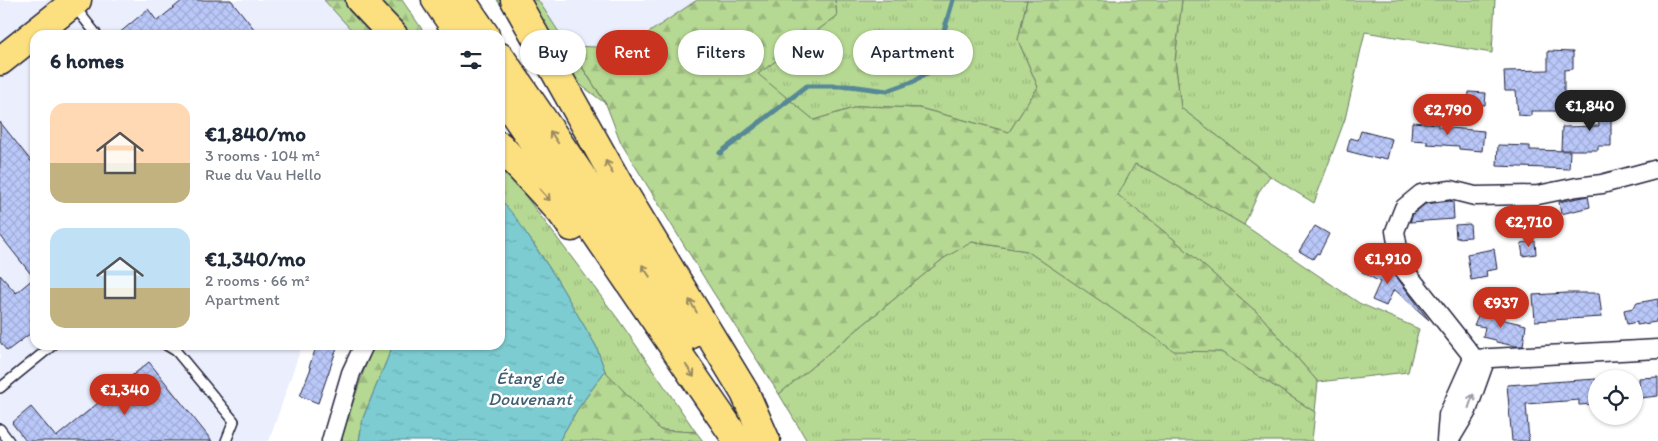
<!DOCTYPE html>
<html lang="en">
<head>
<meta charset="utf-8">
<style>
	:root { --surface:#fff; --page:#f6f6f7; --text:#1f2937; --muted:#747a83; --accent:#c8321e }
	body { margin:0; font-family:Itim,sans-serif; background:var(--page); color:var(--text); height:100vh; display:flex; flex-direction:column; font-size:19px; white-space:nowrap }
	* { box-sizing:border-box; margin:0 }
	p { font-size:16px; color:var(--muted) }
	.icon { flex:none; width:28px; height:28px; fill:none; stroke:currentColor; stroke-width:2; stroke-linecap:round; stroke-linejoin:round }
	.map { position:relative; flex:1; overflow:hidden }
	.sheet { position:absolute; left:30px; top:30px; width:475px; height:320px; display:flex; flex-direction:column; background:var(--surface); border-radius:15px; box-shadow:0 1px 4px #0004 }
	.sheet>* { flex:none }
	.top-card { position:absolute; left:520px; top:30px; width:475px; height:45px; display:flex; gap:10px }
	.fabs { position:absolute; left:1588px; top:370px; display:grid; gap:10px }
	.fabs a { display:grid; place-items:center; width:55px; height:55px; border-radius:50%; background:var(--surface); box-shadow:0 1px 4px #0004; font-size:25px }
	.price { position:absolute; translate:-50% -42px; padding:0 11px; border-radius:18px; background:var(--accent); color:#fff; font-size:16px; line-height:32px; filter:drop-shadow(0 1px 2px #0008) }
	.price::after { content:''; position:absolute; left:50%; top:30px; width:15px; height:11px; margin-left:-8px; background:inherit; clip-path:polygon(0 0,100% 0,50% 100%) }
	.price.selected { background:#222; color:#fff }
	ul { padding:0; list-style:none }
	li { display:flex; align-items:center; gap:15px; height:125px; padding:0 20px }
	li span { display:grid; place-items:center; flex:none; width:140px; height:100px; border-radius:15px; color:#555 }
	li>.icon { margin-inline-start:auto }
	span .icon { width:60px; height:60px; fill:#fffc; stroke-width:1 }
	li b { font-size:21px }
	h2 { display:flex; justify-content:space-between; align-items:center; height:60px; padding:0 20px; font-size:21px }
	.pill { padding:0 18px; border-radius:22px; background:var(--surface); box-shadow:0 1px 4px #0004; font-size:18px; line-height:45px }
	.pill.selected { background:var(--accent); color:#fff }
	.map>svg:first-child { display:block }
</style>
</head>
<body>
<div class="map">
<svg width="1658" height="441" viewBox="0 0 1658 441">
	<defs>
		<pattern id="grass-tufts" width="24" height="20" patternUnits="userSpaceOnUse" patternTransform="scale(1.25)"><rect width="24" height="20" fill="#b5d892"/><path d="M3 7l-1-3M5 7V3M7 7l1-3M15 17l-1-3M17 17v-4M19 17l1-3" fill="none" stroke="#9bb97f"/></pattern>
		<pattern id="forest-firs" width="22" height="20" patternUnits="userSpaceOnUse" patternTransform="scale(1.25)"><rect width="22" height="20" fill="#b5d892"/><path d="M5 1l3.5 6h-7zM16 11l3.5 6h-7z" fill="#9bb97f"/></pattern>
		<pattern id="water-ripples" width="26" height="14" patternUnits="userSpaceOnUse" patternTransform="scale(1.25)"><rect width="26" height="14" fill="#7bccd2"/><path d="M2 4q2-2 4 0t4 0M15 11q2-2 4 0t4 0" fill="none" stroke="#6aafb5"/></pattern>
		<pattern id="building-cross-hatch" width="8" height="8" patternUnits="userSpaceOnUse" patternTransform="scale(1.25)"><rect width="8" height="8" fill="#bac8f9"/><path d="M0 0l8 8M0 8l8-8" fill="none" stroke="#a0acd6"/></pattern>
	</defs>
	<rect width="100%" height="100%" fill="#fff"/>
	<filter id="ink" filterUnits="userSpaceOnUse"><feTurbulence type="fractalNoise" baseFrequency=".02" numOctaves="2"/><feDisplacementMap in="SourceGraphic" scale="10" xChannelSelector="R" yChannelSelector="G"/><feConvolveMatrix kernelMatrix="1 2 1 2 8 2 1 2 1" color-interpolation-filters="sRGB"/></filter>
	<g filter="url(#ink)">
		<g fill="#eaeefd">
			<path d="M0,0h324l32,35h-321v310h267l-33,96h-269z"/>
			<path d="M538,0h159l-71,48 -57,-2z"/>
		</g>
		<g fill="url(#grass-tufts)" stroke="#6c7d66">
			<path d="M497,0h41l68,104 -77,-58z"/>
			<path d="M835,0h192l-9,40 20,47 -29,45 -90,-24 -59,-2 -46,14 -57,-46 80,-58z"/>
			<path d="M1182,0h313l-3,53 -127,-21 -20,87 -31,84 -44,-27 -89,-68 -6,-48z"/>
			<path d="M500,154l24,40 94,125 78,113 -36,-2 -55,-59 -9,-25 -40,-68 -23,-35 -33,-45z"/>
			<path d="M1135,164l22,10 87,51 115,78 60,26 -11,43 -90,10 -58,-67 -89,-78 -54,-42z"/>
			<path d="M971,242l56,9 147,99 47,2 94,60 -3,29h-505l-28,-47 165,-136z"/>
		</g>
		<g fill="url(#forest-firs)" stroke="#6c7d66">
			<path d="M324,0h78l24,35h-70z"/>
			<path d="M697,0h138l2,16 -79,58 56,46 46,-14 59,2 90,24 29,-45 -20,-47 9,-40h155l-7,60 6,48 89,68 -10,14 -16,35 -87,-51 -22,-10 -17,31 53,42 89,78 58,67 -3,30 -94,-60 -47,-1 -147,-100 -55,-9 -28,16 -165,136 -66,-102 -92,-149 -15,-39 -37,-58 57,2z"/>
			<path d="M374,345h19l-30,73 -4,23h-19l29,-86z"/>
			<path d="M605,371l55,59 36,2 7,9h-144l18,-31z"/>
		</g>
		<path fill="url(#water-ripples)" stroke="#578896" d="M502,201l14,17 40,60 40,68 9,25 -28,39 -18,31h-200l4,-23 30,-73h107v-142z"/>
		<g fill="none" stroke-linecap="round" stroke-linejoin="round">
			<path stroke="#578896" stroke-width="5" d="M720,153l87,-67h43l37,5 25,-9 17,-10 6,-11 18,-61"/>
		</g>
		<g fill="url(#building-cross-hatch)" stroke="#22223b">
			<path d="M183,0h48l28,35h-142l31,-26 9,12z"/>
			<path d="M1548,51l25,1v17l-9,1v24h8v17h-41v5l-13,-1 -2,-24h-11l-1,-20 44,-1z"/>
			<path d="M1469,92l17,1 -1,12 -17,-1z"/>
			<path d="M1598,99h13v47h-13v4h-37l1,-23 37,-1z"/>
			<path d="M0,122l35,44v164l-28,21 -7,-9v-67l16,18 18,-15 -34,-43z"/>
			<path d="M1412,122l26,2v3l46,4 -2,20 -23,-2v-3l-32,-2v-3l-16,-1z"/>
			<path d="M1361,131l31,8 -5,20 -8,-2 -1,2 -31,-8 3,-13 8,2z"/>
			<path d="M1498,145l32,1v4l40,1 -1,18 -72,-3z"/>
			<path d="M1588,196l2,11 -29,7 -2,-12z"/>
			<path d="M1450,201l3,1 1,17 -44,3 3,-8 12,-10z"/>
			<path d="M1470,224l1,13 -15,1 -1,-13z"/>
			<path d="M1315,226l14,8 -10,20 -2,-1 -4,6 -14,-8z"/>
			<path d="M1535,241l1,13 -13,2 -2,-13z"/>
			<path d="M1494,249l3,20 -11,2 1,6 -16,3 -4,-26z"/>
			<path d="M1367,261l18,8 2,-2 5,4 37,49 -35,-31 -8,17 -14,-6 8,-18 -18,-10z"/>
			<path d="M1567,293h32l3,24 -67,4 -2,-26z"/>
			<path d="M1658,299v19l-2,1v3l-19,3v-3l-10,2 -3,-14 9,-2 4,-5z"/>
			<path d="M1481,309l16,4 -1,5 30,7 -3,21h-8l-19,-4v-2l-13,-3 2,-10 -11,-2z"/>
			<path d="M317,345h21l-20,58 -18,-7 11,-28 -2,-1z"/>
			<path d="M149,362l63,79h-186l-14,-18 19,-16 25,30z"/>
			<path d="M1658,377v19l-18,2 -1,-20z"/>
			<path d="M1596,379v25l-17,1v-5l-53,4 3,37h-17l-5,-56z"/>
		</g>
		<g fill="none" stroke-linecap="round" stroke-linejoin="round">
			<g stroke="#22223b" stroke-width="12">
				<g id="lane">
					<path d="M74,6l23,29"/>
					<path d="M166,345l10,6 58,70 -8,20"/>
					<path d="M0,388l53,-43"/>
					<path d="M0,429l9,12"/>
				</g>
			</g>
			<g stroke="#22223b" stroke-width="21">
				<g id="street">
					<path d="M1473,359l-3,-6 -69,-87 -6,-35 9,-23 17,-14 30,-4 24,6 63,-1 39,-8 25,-3 56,-15"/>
					<path d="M1473,359l185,-10"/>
					<path d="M331,441l20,-68 13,-28"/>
					<path d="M1446,441l2,-26 25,-56"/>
					<path d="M1449,441l18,-30 19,-53"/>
				</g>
			</g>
			<g stroke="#22223b" stroke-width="31">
				<path id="primary" d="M0,61l77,-61"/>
			</g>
			<g stroke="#22223b" stroke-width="31">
				<g id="highway">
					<path d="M360,0l33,35"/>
					<path d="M436,0l24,35"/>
					<path d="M461,0l24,35"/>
					<path d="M515,0l104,185 126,208 21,48"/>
					<path d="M500,57l190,278"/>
					<path d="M500,93l238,348"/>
					<path d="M500,146l61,66 11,15"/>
				</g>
			</g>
			<use href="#lane" stroke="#fff" stroke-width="9"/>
			<use href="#street" stroke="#fff" stroke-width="18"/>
			<use href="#primary" stroke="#fce080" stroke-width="28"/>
			<use href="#highway" stroke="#fce080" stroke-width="28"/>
		</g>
		<defs><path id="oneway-shaft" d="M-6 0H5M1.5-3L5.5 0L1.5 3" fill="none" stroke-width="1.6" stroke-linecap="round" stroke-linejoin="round" transform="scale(1.25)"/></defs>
		<g stroke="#9a8a61">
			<use href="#oneway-shaft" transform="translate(554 137) rotate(-124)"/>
			<use href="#oneway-shaft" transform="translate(609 167) rotate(-119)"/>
			<use href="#oneway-shaft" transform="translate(545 195) rotate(48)"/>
			<use href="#oneway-shaft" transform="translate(646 271) rotate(-124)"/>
			<use href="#oneway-shaft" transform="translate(693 306) rotate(-121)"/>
			<use href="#oneway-shaft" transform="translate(690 371) rotate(56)"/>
		</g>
		<use stroke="#9c9ca7" href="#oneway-shaft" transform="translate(1471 401) rotate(-71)"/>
	</g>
	<g text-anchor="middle" stroke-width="5" stroke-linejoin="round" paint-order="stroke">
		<g font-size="18" font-style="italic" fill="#415e70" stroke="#fff">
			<text x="530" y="384">Étang de<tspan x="530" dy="21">Douvenant</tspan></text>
		</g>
	</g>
</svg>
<div class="fabs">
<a><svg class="icon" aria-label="locate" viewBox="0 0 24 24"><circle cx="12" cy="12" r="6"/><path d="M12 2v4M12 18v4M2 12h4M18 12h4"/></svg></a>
</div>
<b class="price selected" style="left:1590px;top:132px">€1,840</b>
<b class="price" style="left:1448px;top:136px">€2,790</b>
<b class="price" style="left:1529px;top:248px">€2,710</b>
<b class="price" style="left:1388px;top:285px">€1,910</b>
<b class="price" style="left:1501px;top:329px">€937</b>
<b class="price" style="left:125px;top:416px">€1,340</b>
<div class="top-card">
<a class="pill">Buy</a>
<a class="pill selected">Rent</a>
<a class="pill">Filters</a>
<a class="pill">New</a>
<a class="pill">Apartment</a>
</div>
<section class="sheet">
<h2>6 homes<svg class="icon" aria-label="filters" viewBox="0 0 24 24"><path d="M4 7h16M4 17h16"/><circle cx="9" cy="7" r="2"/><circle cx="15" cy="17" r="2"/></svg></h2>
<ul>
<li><span style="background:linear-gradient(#ffd9b3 60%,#c2b280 0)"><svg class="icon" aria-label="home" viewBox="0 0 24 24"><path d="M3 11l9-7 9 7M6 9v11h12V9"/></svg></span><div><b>€1,840/mo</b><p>3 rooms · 104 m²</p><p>Rue du Vau Hello</p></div></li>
<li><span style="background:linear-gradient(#bfe0f5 60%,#c2b280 0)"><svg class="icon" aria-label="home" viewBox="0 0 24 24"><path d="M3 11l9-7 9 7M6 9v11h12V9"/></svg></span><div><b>€1,340/mo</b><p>2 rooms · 66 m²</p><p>Apartment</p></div></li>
</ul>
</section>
</div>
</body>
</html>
